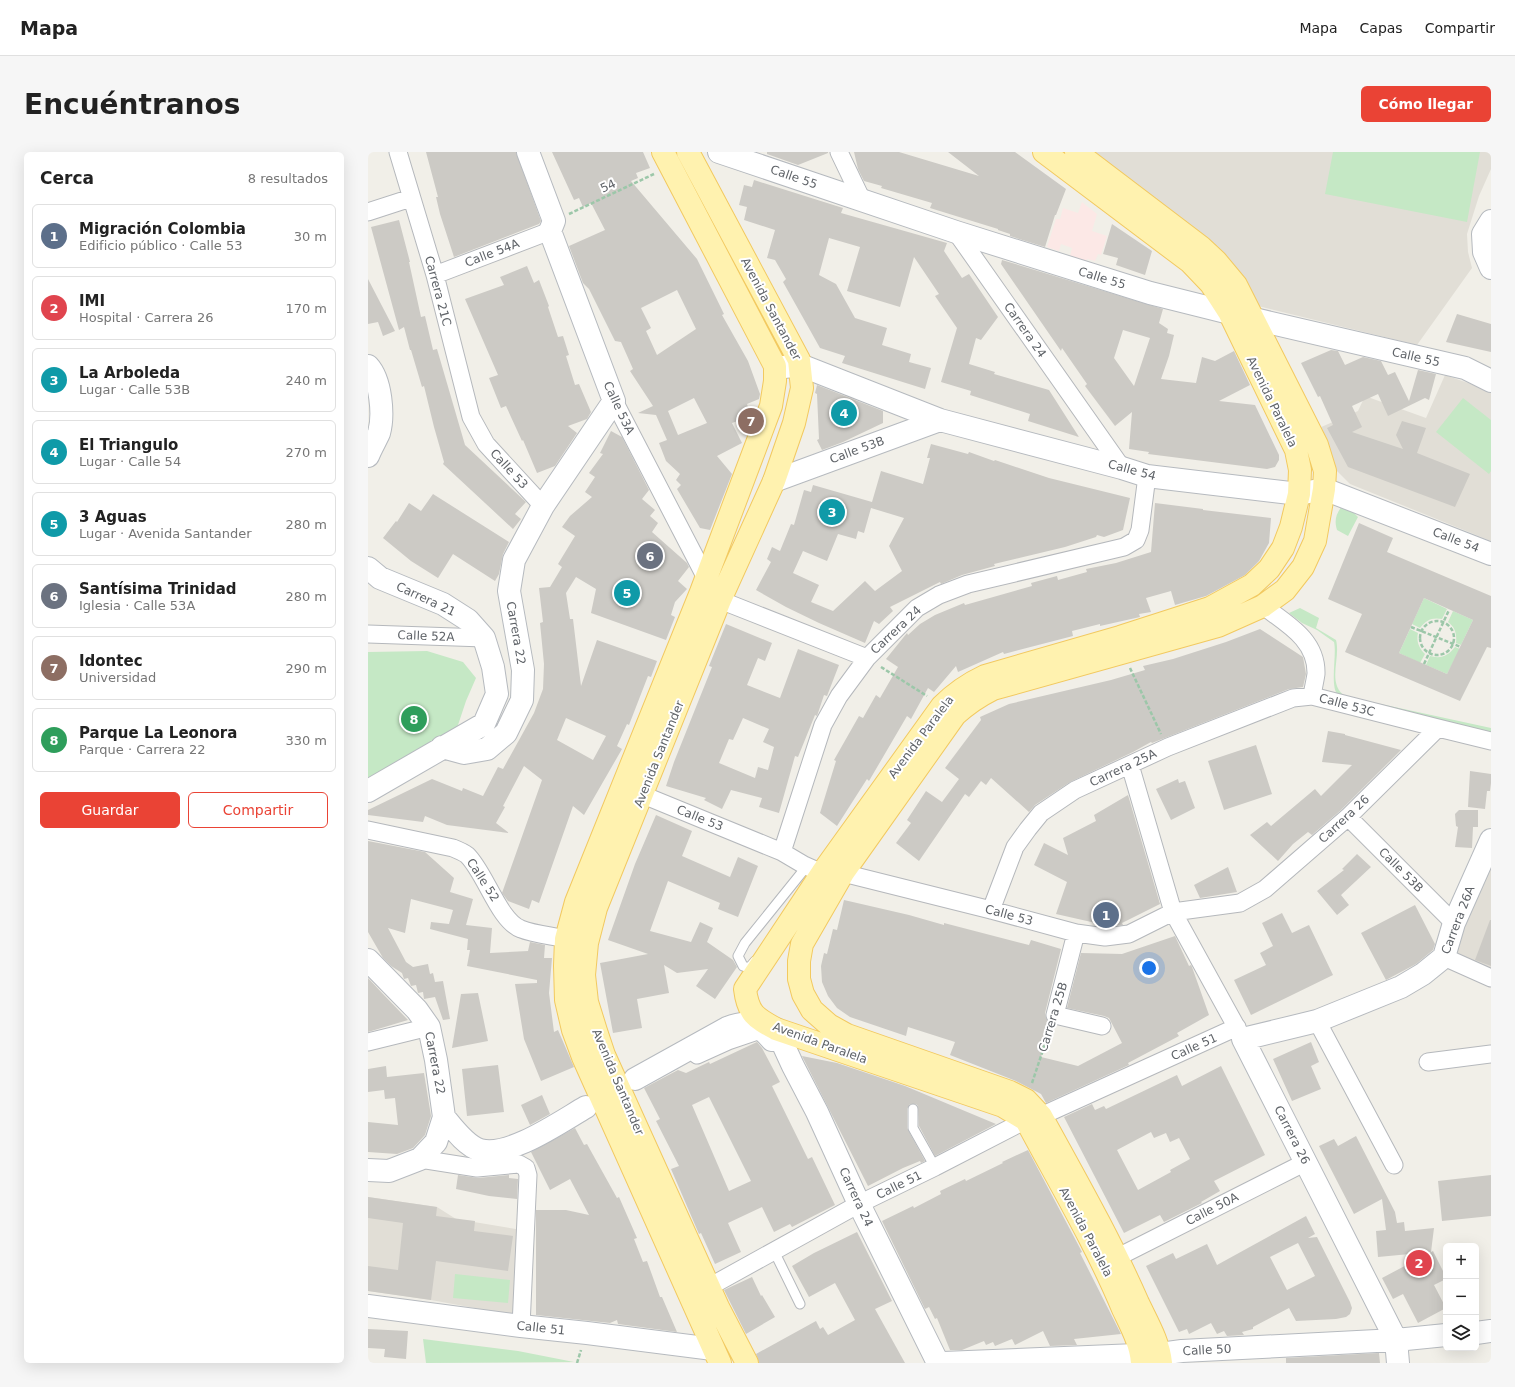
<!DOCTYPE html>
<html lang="es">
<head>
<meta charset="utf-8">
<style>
  :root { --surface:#fff; --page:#f6f6f6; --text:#222; --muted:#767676; --line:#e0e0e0; --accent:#ea4335 }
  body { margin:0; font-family:"DejaVu Sans",sans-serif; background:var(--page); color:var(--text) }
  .controls { position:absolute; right:12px; bottom:12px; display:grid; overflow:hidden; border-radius:6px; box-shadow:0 4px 16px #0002 }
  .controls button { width:36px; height:36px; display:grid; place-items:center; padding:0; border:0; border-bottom:1px solid var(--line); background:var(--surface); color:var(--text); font:20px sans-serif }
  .you { position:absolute; left:781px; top:816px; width:14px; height:14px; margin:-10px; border:3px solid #fff; border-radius:50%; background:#1a73e8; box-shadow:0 0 0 6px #1a73e833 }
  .badge { display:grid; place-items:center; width:26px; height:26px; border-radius:50%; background:var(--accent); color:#fff; font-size:13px; font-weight:700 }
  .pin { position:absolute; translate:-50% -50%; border:2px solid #fff; box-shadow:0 1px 4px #0006 }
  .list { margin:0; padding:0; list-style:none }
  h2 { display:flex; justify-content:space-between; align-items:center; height:52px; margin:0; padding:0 16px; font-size:17px }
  h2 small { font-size:13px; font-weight:400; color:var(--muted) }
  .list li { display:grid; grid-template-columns:26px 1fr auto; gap:12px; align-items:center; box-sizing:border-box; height:64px; margin:0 8px 8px; padding:0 8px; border:1px solid var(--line); border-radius:6px }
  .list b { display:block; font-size:15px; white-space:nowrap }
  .list p { margin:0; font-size:13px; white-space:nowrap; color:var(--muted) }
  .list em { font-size:13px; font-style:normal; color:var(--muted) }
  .actions { display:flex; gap:8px; padding:12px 16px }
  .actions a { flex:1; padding:9px 0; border:1px solid var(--accent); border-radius:6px; text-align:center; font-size:14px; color:var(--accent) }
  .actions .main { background:var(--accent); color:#fff }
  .icon { flex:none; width:22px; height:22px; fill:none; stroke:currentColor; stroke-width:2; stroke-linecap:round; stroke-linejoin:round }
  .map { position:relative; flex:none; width:1123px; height:1211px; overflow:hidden; border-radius:6px }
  header { display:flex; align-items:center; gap:24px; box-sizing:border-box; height:56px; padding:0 20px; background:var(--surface); border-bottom:1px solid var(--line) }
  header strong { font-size:19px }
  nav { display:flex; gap:22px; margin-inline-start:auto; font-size:14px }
  .intro { display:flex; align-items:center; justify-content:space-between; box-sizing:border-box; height:96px; padding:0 24px }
  h1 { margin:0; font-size:28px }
  .button { padding:10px 18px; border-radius:6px; background:var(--accent); color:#fff; font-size:14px; font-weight:700 }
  main { display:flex; gap:24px; padding:0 24px }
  aside { flex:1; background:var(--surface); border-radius:6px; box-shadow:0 4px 16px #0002 }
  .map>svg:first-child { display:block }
</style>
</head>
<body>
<header>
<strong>Mapa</strong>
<nav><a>Mapa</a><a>Capas</a><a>Compartir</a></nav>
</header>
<div class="intro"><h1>Encuéntranos</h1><a class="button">Cómo llegar</a></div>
<main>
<aside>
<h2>Cerca<small>8 resultados</small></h2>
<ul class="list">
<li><span class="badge" style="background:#5c6f8a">1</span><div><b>Migración Colombia</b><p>Edificio público · Calle 53</p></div><em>30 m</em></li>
<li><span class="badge" style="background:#e0444e">2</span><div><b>IMI</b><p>Hospital · Carrera 26</p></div><em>170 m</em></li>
<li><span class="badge" style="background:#0f9aa8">3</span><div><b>La Arboleda</b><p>Lugar · Calle 53B</p></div><em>240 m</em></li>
<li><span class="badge" style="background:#0f9aa8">4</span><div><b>El Triangulo</b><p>Lugar · Calle 54</p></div><em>270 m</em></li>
<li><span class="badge" style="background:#0f9aa8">5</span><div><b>3 Aguas</b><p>Lugar · Avenida Santander</p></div><em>280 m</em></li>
<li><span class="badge" style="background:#6b7280">6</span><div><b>Santísima Trinidad</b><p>Iglesia · Calle 53A</p></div><em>280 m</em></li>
<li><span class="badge" style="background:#8d6e63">7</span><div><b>Idontec</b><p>Universidad</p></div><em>290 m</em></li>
<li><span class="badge" style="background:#2e9e5b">8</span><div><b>Parque La Leonora</b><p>Parque · Carrera 22</p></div><em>330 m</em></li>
</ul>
<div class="actions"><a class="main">Guardar</a><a>Compartir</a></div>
</aside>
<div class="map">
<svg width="1123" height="1211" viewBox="0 0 1123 1211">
  <rect width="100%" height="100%" fill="#f1efe8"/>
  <path fill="#e1ded6" d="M727 0H1123V17L1111 44 1099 82 1100 100 1104 116 1049 193 890 154 832 84Z
    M1077 223 1123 239V389L982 332 965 315 951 276 990 259 997 244 1058 266Z
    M1123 703V822L1076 805Z
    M0 1045 69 1055 88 1067 154 1078 145 1163 63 1148 0 1139Z"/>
  <path fill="#fce8e6" d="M714 50 729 62 724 79 739 84 733 103 730 102 727 109 719 107 718 109 702 104 704 96 693 92 691 99 679 95 688 67H692L695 56 710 61Z"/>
  <path fill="#c5e8c5" d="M965 0H1112L1099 70 957 42Z
    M1095 246 1123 268V319L1121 322 1068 280Z
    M974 354 984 359 990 365 980 384 969 378C966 368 968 362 974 354Z
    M1056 446 1079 457 1074 467C1064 465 1058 468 1052 476L1044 472Z
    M932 456 951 466 948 476 968 488C973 507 958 532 978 545 975 544 971 544 969 542 962 532 969 502 966 490L949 478 934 471 921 461Z
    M1085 459 1105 468 1093 493 1088 491C1089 482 1087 475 1080 470Z
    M1042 477 1050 481C1048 489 1051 496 1057 502L1052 511 1031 501Z
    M1087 495 1092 497 1079 522 1058 513 1062 504C1073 507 1080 504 1087 495Z
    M59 499 95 510 108 526 98 549 86 585 0 627V500Z
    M1008 551 1123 576V581Z
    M87 1122 142 1128 140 1151 85 1146Z
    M55 1187 150 1199 206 1210 58 1211Z"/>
  <path fill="#cccac5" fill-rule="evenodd" d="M58 0H148L173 69 171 72 86 105 72 62 68 45H70Z
    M184 0H275L282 16 268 21 270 26 263 29 329 107 356 162 354 163 380 209 392 242 391 247 379 252 383 264 364 271 374 291 349 304 364 322 342 378 332 376 309 337 313 333 308 328 312 322 298 309 291 291 299 288 288 263 270 261 285 254 262 219 265 217 253 190 247 189 221 137 215 131 201 94 237 78 223 51 215 55 211 46 206 48ZM309 138 328 177 289 203 278 179 283 176 273 156ZM326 246 339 271 310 283 300 259Z
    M399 0H460V1L430 13 399 2Z
    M486 0H531L611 24 580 0H647L698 37 688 63H687L677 95 642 84V82L630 78V77L562 56 564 51 513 36 514 34 496 29 490 17Z
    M386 28 475 56 473 61 579 91 576 99 594 126 601 122 630 165 613 188 608 186 601 212 627 220 626 222 681 238 711 285 660 269 662 262 602 243 603 239 573 230 589 176 567 144 571 142 546 105 532 155 479 139 492 95 461 86 451 123 468 132 487 166 519 176 514 193 543 202 541 210 563 216 557 237 474 211 477 204 452 196 415 130 418 127 407 108 399 106 407 78 376 68 379 55 371 53 376 33 384 35Z
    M31 68 42 110H41L53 165 57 164 65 198 69 197 97 293 158 350 147 362 153 367 145 377 75 312 76 310 66 275 56 234 54 235 43 198H42L36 175 31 178 3 75Z
    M744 72 784 99 777 123 748 113 750 106 735 102Z
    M634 108 795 157 791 171 800 177 799 181 806 183 801 204 793 227 828 231 834 205 847 209 866 199 882 233 851 249 887 253 911 303V308L907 315 899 317 780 302 781 300 761 297 764 260 747 274 717 234 719 232 694 196 693 199 633 112ZM755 178 782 186 766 234 746 206Z
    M159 114 166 131 171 128 181 154 180 155 190 185 195 184 201 203 198 204 207 233 211 232 223 260 219 267 200 274 209 281 187 314 169 321 155 288 154 289 138 254 133 256 121 226 130 223 97 147 136 133 132 125Z
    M0 127 27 179 15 184 10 170 0 172Z
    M1089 162 1123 172V200L1078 190Z
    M963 198 970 199 977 213 995 205 1013 209 1020 223 1027 220 1041 249 1050 218 1068 222 1061 248 1057 246 1020 264 1010 242 984 254 994 275 984 280 1035 297 1028 283 1034 269 1058 276 1049 301 1102 322 1087 355 980 315 959 276 965 273 952 244 950 245 933 211Z
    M449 233 515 259V271L475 290 454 298 449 288 451 287 449 242 447 241Z
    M243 279 254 285 281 338 274 347 287 358 282 364 290 371 284 380 319 411 321 415 310 429 319 437 307 450 303 463 307 465 298 488 223 461 228 437 208 425 198 441 202 467H205L213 534 229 488 289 509 283 525 280 524 261 573 259 572 249 594 254 597 216 663 205 654 171 751 164 748 161 757 140 749 134 741 174 628 156 614 135 654 137 655 128 671 141 681 79 673 57 664 55 670 0 663V658L64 627 94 639 95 636 115 644 130 615 135 617 166 561 175 537 176 512 172 471 175 470 171 436 182 435 194 415 190 412 207 384 194 375 202 364 224 345 217 340 227 325 221 321 235 302 232 301ZM198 566 238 584 225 608 189 588Z
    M563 292 600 302 601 300 626 309 627 308 681 326 762 346 755 378 736 385 729 383 728 385 697 395 626 412 627 414 594 423 573 432 572 430 522 455 525 459 511 472 506 469 497 491 451 471 418 455 388 438 403 410 399 407 404 395 412 399 423 372 426 373 436 338 443 340 445 333 504 350 513 319 555 332 562 306H559ZM503 356 536 366 521 394 534 419 507 439 497 429 465 459 443 450 451 433 425 421 435 399 459 409 470 382 488 387 490 379 496 381Z
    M65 342 141 390 135 402 131 422 127 429 85 402 70 426 43 409 15 386 28 369 29 370 41 351 53 359Z
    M787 351 835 357V358L903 366 901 391 891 409 877 423 838 444 807 453 803 439 778 446 783 460 771 462 772 465 732 474V472L704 479 705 484 636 502 635 500 590 520 588 514 566 540 560 536 543 567 539 564 501 629 499 627 469 674 452 661 468 609 466 608 491 564 495 566 508 543 512 546 530 515 518 507 539 481 540 483 552 472 567 463 596 451 597 453 664 434 663 431 689 424 690 428 719 420 718 417 748 411 783 400Z
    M991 371 1025 386 1019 400 1123 444V496L1119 495 1092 549 977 500 994 462 960 447ZM1056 446 1105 468 1079 522 1031 501Z
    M358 472 404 491 397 509 390 506 379 533 412 546 430 497 471 513 459 544 456 543 449 564 447 563 430 605 427 604 411 661 391 655 394 646 363 638 354 657 336 648 338 646 298 634 306 610 344 515 341 514ZM375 566 401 577 395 590 406 595 400 618 390 615 387 626 351 611 361 587 365 588Z
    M892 477 935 505 938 522 935 535 921 537 784 591 783 590 765 600 702 630 667 653 661 660 623 626 618 633 613 629 601 645 597 642 551 709 528 691 543 671 539 668 558 639 574 650 591 627 577 616 613 568 612 565 641 552 743 528 777 518 775 514 805 507 858 490Z
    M960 579 977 582V583L1033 598 973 658 944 683 940 680 925 692 910 709 882 683 899 670 903 674 947 637 953 644 984 613 954 610Z
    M888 593 904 642 856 658 840 609Z
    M1102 619 1123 622V631L1122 639H1119L1117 657 1100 655Z
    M810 627 811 631 817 629 827 656 803 668 788 637Z
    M760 643 792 752 754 771 755 773 741 774 688 762 699 730 666 713 676 691 700 703 695 686 728 669 726 663Z
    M1091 658H1110V675H1105L1104 696 1087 695 1090 675 1088 674 1087 662Z
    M288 663 324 679 314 704 362 725 370 705 390 714 370 765 350 757 352 751 300 729 282 779 323 790 332 770 345 776 339 790 365 808 369 815 347 847 328 834 340 817 309 821 296 813 301 841 269 847 274 876 245 881 232 811 280 802 240 788 267 712Z
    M0 689 57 700 86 726 82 740 105 747 98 773 124 776 122 801 160 799 162 790 177 793 176 806H184L181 841 186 880 190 878 206 915 173 929 156 887 147 832 169 831V828L99 814 102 798H99L100 787 62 777 63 770 81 772 85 758 43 747 37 781 20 776 38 810 45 815 60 812 62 822 65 821 67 830 75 829 82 867 75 868 67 845 56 847 55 840 50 841 48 833 43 834 40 826 36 827 34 821 23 814 15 806 0 780Z
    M989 702 1003 715 973 743 981 753 969 763 949 739 976 718 974 717Z
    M860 715 869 740 832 746 826 733Z
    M476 748 541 763 576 773V771L661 793 663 788 693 797 677 861 678 866 683 872 673 905 710 914 754 891 741 866 736 864 699 856 713 801 754 802 807 784 821 814 823 813 824 815 841 863 809 881 811 884 760 911 761 913 678 951 673 942 648 929 582 903 587 890 540 875 538 884 482 865 469 856 460 844 454 830 453 814 456 801 459 802 465 777 469 778Z
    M1047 753 1067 792 1065 798 1048 812 1018 828 993 781Z
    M914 761 924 781 941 773 965 823 883 863 866 828 898 813 892 801 905 794 894 771Z
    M1122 768H1123V814L1107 808Z
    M0 826 15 842 40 868 0 880Z
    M110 841 120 889 84 896 93 842Z
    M389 890 394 896 412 930 404 934 440 1007 444 1005 467 1053 424 1075 422 1072 406 1080 394 1055 360 1071 373 1100 347 1112 333 1081 331 1082 303 1017 311 1014 288 969 292 967 276 936 310 918 318 921 341 910 342 912ZM341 945 383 1029 361 1039 324 953Z
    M943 890 951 910 943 914 953 937 924 949 905 907Z
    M434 904 469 911 537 934 628 972 567 1004 551 974 550 954 548 952H542L539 957V976L557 1009 553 1011 552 1009 535 1016 500 1034Z
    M130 913 136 960 99 964 94 917Z
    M18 914 19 925 56 921 63 964 57 983 45 996 29 1002 0 1000V970L30 973 27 946 17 947 16 938 0 940V917Z
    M853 914 897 1003 846 1029 852 1039 833 1050 834 1051 796 1070 792 1063 756 1081 696 965 724 952 727 958 736 954 738 957 809 923 814 934ZM783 980 786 986 798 981 802 990 811 986 822 1007 802 1018 803 1020 770 1038 749 998Z
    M174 943 182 962 162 973 153 953Z
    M207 976 216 993 219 992 249 1046 251 1045 269 1086 266 1087 275 1110 279 1109 292 1145H294L309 1180 250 1172 249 1168 242 1171 168 1163V1058H198L221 1063 202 1027 182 1038 163 1000Z
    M988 984 1027 1060 1029 1071 1036 1070 1037 1079 1066 1076 1063 1100 1010 1105 1008 1079 1018 1078 1014 1047 986 1062 951 994 966 987 970 994Z
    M660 998 714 1100 712 1101 753 1182 706 1187 709 1193 682 1194 675 1179 647 1193 644 1187 627 1194 625 1190 618 1193 616 1189 594 1198H582L569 1166 567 1167 561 1155 557 1157 514 1069 545 1054 546 1056 573 1042 572 1039 597 1027 598 1029 635 1011 634 1010Z
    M90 1023 110 1026 141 1023V1026L150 1027 149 1047 121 1044 88 1037Z
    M1123 1023V1064L1074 1069 1070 1029Z
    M0 1045 69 1055 68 1064 107 1069 106 1079 145 1084 140 1119 68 1109 63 1148 0 1139V1114L30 1118 35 1071 0 1066Z
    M938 1064 947 1082 940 1086 949 1085 982 1150 984 1156 982 1162 978 1165 968 1167 928 1169 921 1156 885 1175V1177L874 1180 876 1183 859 1184 856 1179 849 1182 843 1171 821 1182 819 1177 811 1180 778 1114 805 1101 808 1107 839 1092 849 1113ZM930 1091 947 1124 919 1138 902 1105Z
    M489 1080 524 1149 507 1157 537 1211H391L388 1202 448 1169 452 1177 455 1175 460 1183 487 1168 467 1131 441 1145 424 1114 446 1101Z
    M1065 1099 1078 1125V1127L1066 1133 1078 1156 1050 1171 1035 1142 1025 1147 1014 1126Z
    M384 1125 393 1144 394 1143 407 1165 378 1182 356 1138Z
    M0 1177 40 1179 38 1207 16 1205 17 1197 0 1196Z
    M1011 1201 1012 1211H918V1206Z"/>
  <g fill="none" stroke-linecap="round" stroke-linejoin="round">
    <defs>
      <path id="lane" d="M387 809 381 816 375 814 370 804 377 791 439 714
        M545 957V976L567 1015
        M406 1099 432 1152"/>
      <path id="street" d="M30 0 67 123 103 265 118 292 175 354
        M471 0 494 48
        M0 60 43 46
        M588 80 754 316
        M67 123 182 79
        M246 249 338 426
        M352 448 499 506
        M895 454C919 472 949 488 948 522 947 529 945 537 944 544
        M0 482 116 486
        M762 613 805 760 875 887
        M275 643 414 700 436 713 454 721
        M980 665 1086 771
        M0 678 85 696C90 698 95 700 99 703 117 720 131 769 153 777 165 782 185 784 198 787
        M414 700 455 573 471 544 499 506 549 456 571 443 600 432 756 395 768 388 772 378 779 324
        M475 721 623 758 708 781 737 785 761 782 805 760 872 751 897 737 980 665 1070 576
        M623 758 647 695 660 677 673 661 707 638 800 595 925 546 944 544 1070 576 1123 589
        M708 781 687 863 734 874
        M1076 805 1123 826
        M949 869 1026 1013
        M0 890 61 875
        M329 903 360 889 395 877
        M1060 910 1123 902
        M673 964 869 875
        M52 1007 109 1016 151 1012 158 1016 160 1023 153 1174
        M750 1105 938 1010
        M341 1135 491 1052 567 1015 658 968"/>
      <path id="secondary" d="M351 0 588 80 782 141 886 167 1097 216 1123 229
        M1123 69 1115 82 1116 100 1123 116
        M0 214C13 228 16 263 11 281 8 288 3 296 0 304
        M408 216 432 213 572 268 754 316 779 324 931 342 956 337 1123 402
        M406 329 572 268
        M0 416 12 426 75 452 100 468 116 486 125 515 129 542 116 572 0 639
        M74 595 96 601 119 597 138 581 154 548 155 518 141 439 146 408 175 354 246 249 182 79 186 69 160 0
        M0 808 49 858 61 875 68 908 76 965 68 990 52 1007 21 1019 0 1018
        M408 877 425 914 449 960 491 1052 570 1211
        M267 927 359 876C380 868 390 871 404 888
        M76 965C85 976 98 994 112 998 141 1006 192 970 218 955
        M0 1154 153 1174 219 1181 345 1197
        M1108 1181 1123 1179
        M575 1211 792 1202 814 1199 1028 1188 1078 1183
        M1030 1211 1028 1188 875 887 949 869 1033 835 1055 822 1076 805 1086 771 1123 688"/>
      <path id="primary" d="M295 0 407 214V229L403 254 333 440 208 750 198 787 197 814 198 848 205 878 215 905 352 1211
        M320 0 431 208 434 236 426 271 406 329 352 448 228 756 219 791 216 823 219 850 228 879 236 903 350 1155 379 1211
        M676 0 822 110 843 132 861 160 928 298 932 318 931 342 923 375 915 396 901 417 884 433 842 456 752 485 617 524C600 532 587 541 574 554L454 721 377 837C380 862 388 866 408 877L635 954 658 968C691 1030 728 1092 755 1157 763 1174 773 1192 774 1211
        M708 0 833 95 848 109 868 133 949 293 957 319 956 337 947 389 935 415 917 438 895 454 850 474 625 537C611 544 599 552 587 563L475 721 434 792 431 809V827L435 842 444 858 461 873 479 883 642 940 658 948 673 964C707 1026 742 1087 770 1151 779 1170 791 1190 793 1211"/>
    </defs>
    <use href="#lane" stroke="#b5b8bc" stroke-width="11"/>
    <use href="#street" stroke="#b5b8bc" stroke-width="19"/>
    <use href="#secondary" stroke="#b6babf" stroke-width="24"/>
    <use href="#primary" stroke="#f2c960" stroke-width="24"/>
    <path stroke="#9cc7a9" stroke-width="2.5" stroke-dasharray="4 2" stroke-linecap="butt" d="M201 62 286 22
      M1052 486a17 17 0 1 1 34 0a17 17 0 1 1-34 0Z
      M1043 475 1093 495
      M1056 512 1081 458
      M513 515 559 544
      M762 516 793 582
      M664 931 682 877
      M209 1211 213 1198"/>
    <use href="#lane" stroke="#fff" stroke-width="9"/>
    <use href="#street" stroke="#fff" stroke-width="17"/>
    <use href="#secondary" stroke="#fff" stroke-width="22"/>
    <use href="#primary" stroke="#fff2af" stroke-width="22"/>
  </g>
  <g text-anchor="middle" stroke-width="4" stroke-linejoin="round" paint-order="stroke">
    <g font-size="12" fill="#5f6368" stroke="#fff">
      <text transform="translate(426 25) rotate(19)" y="4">Calle 55</text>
      <text transform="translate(240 34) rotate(-25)" y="4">54</text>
      <text transform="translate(124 101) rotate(-21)" y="4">Calle 54A</text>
      <text transform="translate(734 126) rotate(17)" y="4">Calle 55</text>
      <text transform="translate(70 139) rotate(75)" y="4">Carrera 21C</text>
      <text transform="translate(403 157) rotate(62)" y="4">Avenida Santander</text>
      <text transform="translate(657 178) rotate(55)" y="4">Carrera 24</text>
      <text transform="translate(1048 205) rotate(13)" y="4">Calle 55</text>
      <text transform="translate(904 250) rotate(64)" y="4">Avenida Paralela</text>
      <text transform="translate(251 256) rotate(65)" y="4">Calle 53A</text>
      <text transform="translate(489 298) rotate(-20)" y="4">Calle 53B</text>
      <text transform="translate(141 317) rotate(47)" y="4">Calle 53</text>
      <text transform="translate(764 318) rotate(15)" y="4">Calle 54</text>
      <text transform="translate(1088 388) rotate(21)" y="4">Calle 54</text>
      <text transform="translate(58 447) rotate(25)" y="4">Carrera 21</text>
      <text transform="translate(528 478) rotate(-43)" y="4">Carrera 24</text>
      <text transform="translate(148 481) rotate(80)" y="4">Carrera 22</text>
      <text transform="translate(58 484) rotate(2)" y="4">Calle 52A</text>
      <text transform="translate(979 553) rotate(15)" y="4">Calle 53C</text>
      <text transform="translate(553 585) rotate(-53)" y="4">Avenida Paralela</text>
      <text transform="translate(291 602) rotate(-68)" y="4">Avenida Santander</text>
      <text transform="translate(755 616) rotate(-25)" y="4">Carrera 25A</text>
      <text transform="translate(332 666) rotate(22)" y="4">Calle 53</text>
      <text transform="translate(976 667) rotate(-43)" y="4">Carrera 26</text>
      <text transform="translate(1033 718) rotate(45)" y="4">Calle 53B</text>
      <text transform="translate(115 728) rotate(57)" y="4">Calle 52</text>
      <text transform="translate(641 763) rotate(15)" y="4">Calle 53</text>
      <text transform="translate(1090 768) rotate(-69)" y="4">Carrera 26A</text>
      <text transform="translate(685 865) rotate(-73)" y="4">Carrera 25B</text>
      <text transform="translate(452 891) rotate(20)" y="4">Avenida Paralela</text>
      <text transform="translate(826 895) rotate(-24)" y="4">Calle 51</text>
      <text transform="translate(67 911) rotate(79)" y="4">Carrera 22</text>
      <text transform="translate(250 930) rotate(67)" y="4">Avenida Santander</text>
      <text transform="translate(924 983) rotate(63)" y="4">Carrera 26</text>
      <text transform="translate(531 1033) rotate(-26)" y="4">Calle 51</text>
      <text transform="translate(488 1045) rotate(65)" y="4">Carrera 24</text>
      <text transform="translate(844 1057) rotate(-27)" y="4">Calle 50A</text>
      <text transform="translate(718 1080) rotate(62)" y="4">Avenida Paralela</text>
      <text transform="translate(173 1176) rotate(6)" y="4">Calle 51</text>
      <text transform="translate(839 1198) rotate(-3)" y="4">Calle 50</text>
    </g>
  </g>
</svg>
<div class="controls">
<button>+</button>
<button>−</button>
<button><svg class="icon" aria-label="layers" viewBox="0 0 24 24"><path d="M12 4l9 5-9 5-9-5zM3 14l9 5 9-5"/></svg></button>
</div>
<div class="you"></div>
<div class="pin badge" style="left:738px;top:763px;background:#5c6f8a">1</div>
<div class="pin badge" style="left:1051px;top:1111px;background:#e0444e">2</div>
<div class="pin badge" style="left:464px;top:360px;background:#0f9aa8">3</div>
<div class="pin badge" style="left:476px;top:261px;background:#0f9aa8">4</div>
<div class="pin badge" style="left:259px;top:441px;background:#0f9aa8">5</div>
<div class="pin badge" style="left:282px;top:404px;background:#6b7280">6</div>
<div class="pin badge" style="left:383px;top:269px;background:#8d6e63">7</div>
<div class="pin badge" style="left:46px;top:567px;background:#2e9e5b">8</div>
</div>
</main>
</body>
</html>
